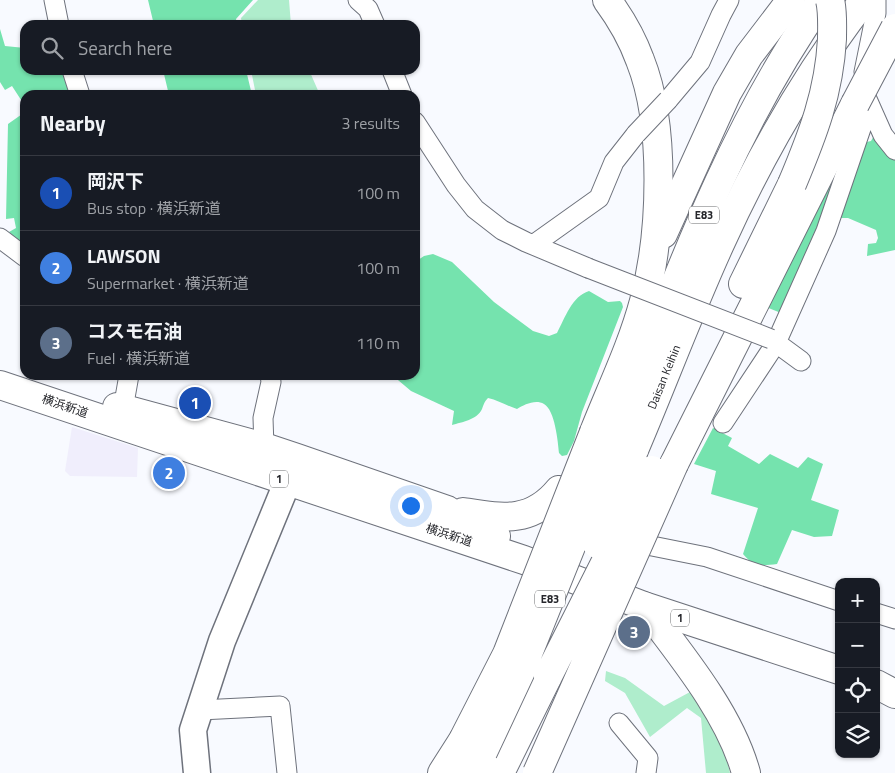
<!DOCTYPE html>
<html lang="en">
<head>
<meta charset="utf-8">
<style>
  :root { --surface:#171b24; --page:#242831; --text:#f1f3f6; --muted:#9ea1a6; --line:#363941; --accent:#d392a7 }
  body { margin:0; font-family:"Titillium Web","Noto Sans JP",sans-serif; background:var(--page); color:var(--text) }
  .controls { position:absolute; right:15px; bottom:15px; display:grid; overflow:hidden; border-radius:10px; box-shadow:0 1px 4px #0004 }
  .controls button { width:45px; height:45px; display:grid; place-items:center; padding:0; border:0; border-bottom:1px solid var(--line); background:var(--surface); color:var(--text); font:25px sans-serif }
  .you { position:absolute; left:410px; top:505px; width:18px; height:18px; margin:-12px; border:4px solid #fff; border-radius:50%; background:#1a73e8; box-shadow:0 0 0 8px #1a73e833 }
  .badge { display:grid; place-items:center; width:32px; height:32px; border-radius:50%; background:var(--accent); color:#fff; font-size:16px; font-weight:700 }
  .pin { position:absolute; translate:-50% -50%; border:2px solid #fff; box-shadow:0 1px 5px #0006 }
  .list { margin:0; padding:0; list-style:none }
  h2 { display:flex; justify-content:space-between; align-items:center; height:65px; margin:0; padding:0 20px; font-size:21px }
  h2 small { font-size:16px; font-weight:400; color:var(--muted) }
  .list li { display:grid; grid-template-columns:32px 1fr auto; gap:15px; align-items:center; box-sizing:border-box; height:75px; padding:0 20px; border-top:1px solid var(--line) }
  .list b { display:block; font-size:19px; white-space:nowrap }
  .list p { margin:0; font-size:16px; white-space:nowrap; color:var(--muted) }
  .list em { font-size:16px; font-style:normal; color:var(--muted) }
  .icon { flex:none; width:28px; height:28px; fill:none; stroke:currentColor; stroke-width:2; stroke-linecap:round; stroke-linejoin:round }
  .map { position:relative; flex:none; width:895px; height:773px; overflow:hidden }
  .search { position:absolute; background:var(--surface); box-shadow:0 1px 4px #0004; left:20px; top:20px; width:400px; height:55px; display:flex; align-items:center; gap:12px; box-sizing:border-box; padding:0 18px; border-radius:15px; color:var(--muted); font-size:19px }
  .panel { position:absolute; background:var(--surface); box-shadow:0 1px 4px #0004; left:20px; top:90px; width:400px; height:290px; border-radius:15px }
  .map>svg:first-child { display:block }
</style>
</head>
<body>
<div class="map">
<svg width="895" height="773" viewBox="0 0 895 773">
  <rect width="100%" height="100%" fill="#f8faff"/>
  <path fill="#f0eefc" d="M72 427 138 448 137 477 70 476 65 471Z"/>
  <path fill="#afedcc" d="M258 0H289L291 25H242L241 18Z
    M251 70H309L320 95H256Z
    M606 671 625 678 664 706 690 692 711 718 723 741 730 773H706L701 718 687 708 650 737 625 693 605 681Z"/>
  <path fill="#75e3ae" d="M148 0H253L236 19 237 25H154Z
    M0 29 5 46 25 48V70H67L75 95H25V106L12 86 5 90 0 82Z
    M163 70H246L252 95H169Z
    M25 112V238L19 243 9 232 16 228 14 218 6 219 8 124Z
    M876 132 895 158V250L867 256 868 244 876 243 878 238 876 230 848 218H837L781 313 766 307 850 139 862 143 871 141Z
    M433 254 452 262 494 302 533 331 549 336 557 333C565 318 572 296 589 291L608 302 620 301 622 303 623 307 582 412 574 441 567 455 562 456 559 453C558 442 555 410 544 404 535 399 524 405 517 409 507 406 498 400 488 398 484 402 484 404 482 409 477 420 462 422 452 425L454 411 411 391 392 375H415V262L424 256Z
    M713 428 732 438 728 446 759 464 770 454 798 468 808 457 823 464 811 500 839 510 832 536 814 537 792 530 777 564C761 566 754 567 743 554L758 508 711 494 716 471 694 464Z"/>
  <g fill="none" stroke-linecap="round" stroke-linejoin="round">
    <defs>
      <path id="street" d="M54 0 59 25
        M358 0 368 9 375 25
        M72 70 80 95
        M392 70 402 95
        M864 72 876 13V0
        M867 99 883 135 895 150
        M668 100 700 62 721 15 729 0
        M415 122 456 185 475 209 502 230 526 242 588 268
        M0 238 25 257
        M533 245 599 198 614 162 636 134
        M771 339 801 361
        M123 409 129 375
        M723 423 776 343 826 231 869 105
        M264 447 263 418 271 382 270 375
        M628 546 647 545 707 557 839 601
        M876 613 895 619
        M200 710 280 706 287 773
        M619 723 648 758 646 773"/>
      <path id="secondary" d="M197 773 193 730 222 641 296 461"/>
      <g id="highway">
        <path d="M663 234 727 93 749 55 791 0"/>
        <path d="M743 284 792 184"/>
        <path d="M0 385 524 560 644 606 839 670"/>
        <path d="M117 407 264 447 297 458 447 510 483 532 496 536"/>
        <path d="M594 432C611 389 632 346 644 301 662 234 666 125 640 60 632 38 621 19 607 0"/>
        <path d="M613 442C673 291 727 134 822 0"/>
        <path id="s1" d="M634 450C663 382 689 312 720 244 759 158 806 75 864 0"/>
        <path d="M674 464 855 104"/>
        <path d="M463 512C502 518 531 524 559 490"/>
        <path d="M644 606C681 655 730 714 746 773"/>
        <path d="M876 684 895 694"/>
        <path d="M442 773 463 740"/>
        <path d="M471 773 483 752"/>
        <path d="M500 773 548 676"/>
      </g>
    </defs>
    <use href="#street" stroke="#6e727c" stroke-width="21"/>
    <use href="#secondary" stroke="#6e727c" stroke-width="29"/>
    <use href="#highway" stroke="#6e727c" stroke-width="30"/>
    <use href="#street" stroke="#fff" stroke-width="19"/>
    <use href="#secondary" stroke="#fff" stroke-width="26"/>
    <use href="#highway" stroke="#fff" stroke-width="28"/>
    <defs>
      <path id="street-bridge" d="M636 134 668 100
        M588 268 771 339"/>
      <path id="highway-bridge" d="M855 104 895 28
        M792 184C813 134 829 93 832 39 832 26 833 12 830 0
        M597 544 634 450
        M548 676 652 470
        M463 740 507 654 594 432
        M483 752 521 671 613 442
        M537 773 674 464"/>
    </defs>
    <use href="#street-bridge" stroke="#6e727c" stroke-width="21" stroke-linecap="butt"/>
    <use href="#highway-bridge" stroke="#6e727c" stroke-width="30" stroke-linecap="butt"/>
    <use href="#street-bridge" stroke="#fff" stroke-width="19"/>
    <use href="#highway-bridge" stroke="#fff" stroke-width="28"/>
  </g>
  <g text-anchor="middle" stroke-width="4" stroke-linejoin="round" paint-order="stroke">
    <g fill="#fff" stroke="#67686b" stroke-width="1">
      <rect x="689" y="206.5" width="30" height="17" rx="4"/>
      <rect x="270" y="470.5" width="18" height="17" rx="4"/>
      <rect x="535" y="590.5" width="30" height="17" rx="4"/>
      <rect x="671" y="609.5" width="18" height="17" rx="4"/>
    </g>
    <g font-size="11" font-weight="bold" fill="#26272c">
      <text x="704" y="219">E83</text>
      <text x="279" y="483">1</text>
      <text x="550" y="603">E83</text>
      <text x="680" y="622">1</text>
    </g>
    <g font-size="12" fill="#26272c" stroke="#fff">
      <text dy="4" stroke="none"><textPath href="#s1" startOffset="79">Daisan Keihin</textPath></text>
      <text transform="translate(65 406) rotate(19)" y="4">横浜新道</text>
      <text transform="translate(449 535) rotate(18)" y="4">横浜新道</text>
    </g>
  </g>
</svg>
<div class="controls">
<button>+</button>
<button>−</button>
<button><svg class="icon" aria-label="locate" viewBox="0 0 24 24"><circle cx="12" cy="12" r="6"/><path d="M12 2v4M12 18v4M2 12h4M18 12h4"/></svg></button>
<button><svg class="icon" aria-label="layers" viewBox="0 0 24 24"><path d="M12 4l9 5-9 5-9-5zM3 14l9 5 9-5"/></svg></button>
</div>
<div class="you"></div>
<div class="pin badge" style="left:195px;top:403px;background:#1a4fb4">1</div>
<div class="pin badge" style="left:169px;top:473px;background:#3f7fe0">2</div>
<div class="pin badge" style="left:634px;top:632px;background:#5c6f8a">3</div>
<div class="search"><svg class="icon" aria-label="search" viewBox="0 0 24 24"><circle cx="10" cy="10" r="6"/><path d="M15 15l6 6"/></svg>Search here</div>
<section class="panel">
<h2>Nearby<small>3 results</small></h2>
<ul class="list">
<li><span class="badge" style="background:#1a4fb4">1</span><div><b>岡沢下</b><p>Bus stop · 横浜新道</p></div><em>100 m</em></li>
<li><span class="badge" style="background:#3f7fe0">2</span><div><b>LAWSON</b><p>Supermarket · 横浜新道</p></div><em>100 m</em></li>
<li><span class="badge" style="background:#5c6f8a">3</span><div><b>コスモ石油</b><p>Fuel · 横浜新道</p></div><em>110 m</em></li>
</ul>
</section>
</div>
</body>
</html>
